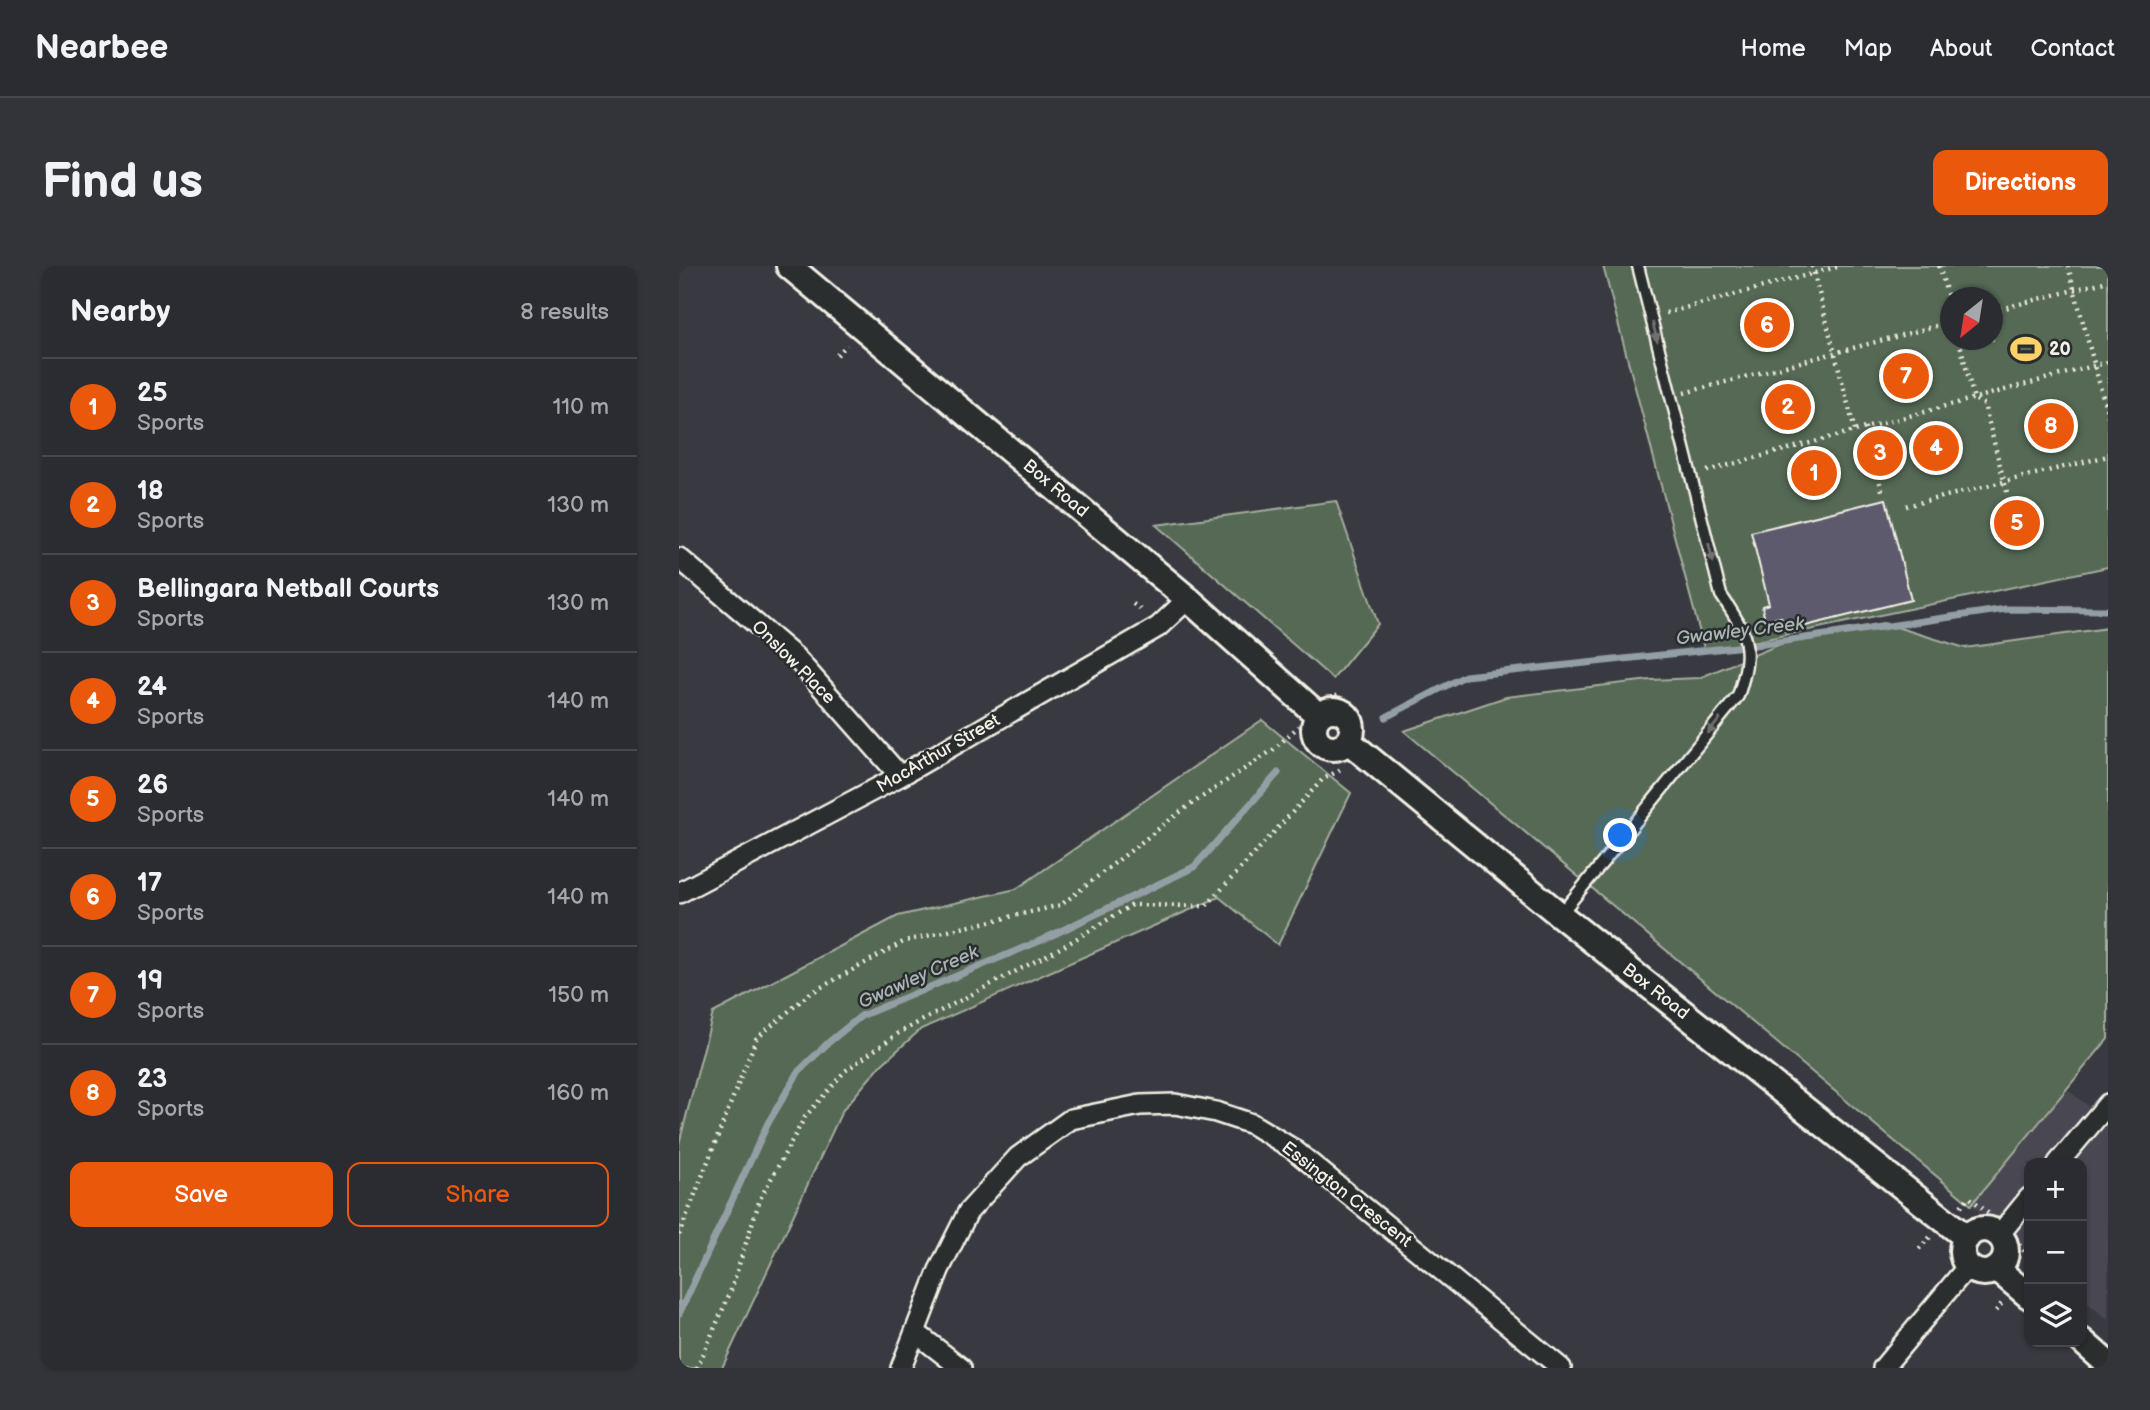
<!DOCTYPE html>
<html lang="en">
<head>
<meta charset="utf-8">
<style>
  :root { --surface:#2b2c31; --page:#333439; --text:#f1f3f6; --muted:#a6a7ab; --line:#47484d; --accent:#ea580c }
  body { margin:0; font-family:"Balsamiq Sans",sans-serif; background:var(--page); color:var(--text) }
  .controls { position:absolute; right:21px; bottom:21px; display:grid; overflow:hidden; border-radius:14px; box-shadow:0 2px 5px #0004 }
  .controls button { width:63px; height:63px; display:grid; place-items:center; padding:0; border:0; border-bottom:2px solid var(--line); background:var(--surface); color:var(--text); font:35px sans-serif }
  .compass { position:absolute; left:1261px; top:21px; width:63px; height:63px; border-radius:50%; background:var(--surface); box-shadow:0 2px 5px #0004; rotate:210deg }
  .you { position:absolute; left:942px; top:570px; width:24px; height:24px; margin:-18px; border:5px solid #fff; border-radius:50%; background:#1a73e8; box-shadow:0 0 0 10px #1a73e833 }
  .badge { display:grid; place-items:center; width:46px; height:46px; border-radius:50%; background:var(--accent); color:#fff; font-size:23px; font-weight:700 }
  .pin { position:absolute; translate:-50% -50%; border:4px solid #fff; box-shadow:0 2px 7px #0006 }
  .list { margin:0; padding:0; list-style:none }
  h2 { display:flex; justify-content:space-between; align-items:center; height:91px; margin:0; padding:0 28px; font-size:30px }
  h2 small { font-size:23px; font-weight:400; color:var(--muted) }
  .list li { display:grid; grid-template-columns:46px 1fr auto; gap:21px; align-items:center; box-sizing:border-box; height:98px; padding:0 28px; border-top:2px solid var(--line) }
  .list b { display:block; font-size:26px; white-space:nowrap }
  .list p { margin:0; font-size:23px; white-space:nowrap; color:var(--muted) }
  .list em { font-size:23px; font-style:normal; color:var(--muted) }
  .actions { display:flex; gap:14px; padding:21px 28px }
  .actions a { flex:1; padding:16px 0; border:2px solid var(--accent); border-radius:14px; text-align:center; font-size:24px; color:var(--accent) }
  .actions .main { background:var(--accent); color:#fff }
  .icon { flex:none; width:38px; height:38px; fill:none; stroke:currentColor; stroke-width:2; stroke-linecap:round; stroke-linejoin:round }
  .map { position:relative; flex:none; width:1429px; height:1102px; overflow:hidden; border-radius:14px }
  header { display:flex; align-items:center; gap:42px; box-sizing:border-box; height:98px; padding:0 35px; background:var(--surface); border-bottom:2px solid var(--line) }
  header strong { font-size:33px }
  nav { display:flex; gap:38px; margin-inline-start:auto; font-size:24px }
  .intro { display:flex; align-items:center; justify-content:space-between; box-sizing:border-box; height:168px; padding:0 42px }
  h1 { margin:0; font-size:49px }
  .button { padding:18px 32px; border-radius:14px; background:var(--accent); color:#fff; font-size:24px; font-weight:700 }
  main { display:flex; gap:42px; padding:0 42px }
  aside { flex:1; background:var(--surface); border-radius:14px; box-shadow:0 2px 5px #0004 }
  .map>svg:first-child { display:block }
</style>
</head>
<body>
<header>
<strong>Nearbee</strong>
<nav><a>Home</a><a>Map</a><a>About</a><a>Contact</a></nav>
</header>
<div class="intro"><h1>Find us</h1><a class="button">Directions</a></div>
<main>
<aside>
<h2>Nearby<small>8 results</small></h2>
<ul class="list">
<li><span class="badge">1</span><div><b>25</b><p>Sports</p></div><em>110 m</em></li>
<li><span class="badge">2</span><div><b>18</b><p>Sports</p></div><em>130 m</em></li>
<li><span class="badge">3</span><div><b>Bellingara Netball Courts</b><p>Sports</p></div><em>130 m</em></li>
<li><span class="badge">4</span><div><b>24</b><p>Sports</p></div><em>140 m</em></li>
<li><span class="badge">5</span><div><b>26</b><p>Sports</p></div><em>140 m</em></li>
<li><span class="badge">6</span><div><b>17</b><p>Sports</p></div><em>140 m</em></li>
<li><span class="badge">7</span><div><b>19</b><p>Sports</p></div><em>150 m</em></li>
<li><span class="badge">8</span><div><b>23</b><p>Sports</p></div><em>160 m</em></li>
</ul>
<div class="actions"><a class="main">Save</a><a>Share</a></div>
</aside>
<div class="map">
<svg width="1429" height="1102" viewBox="0 0 1429 1102">
  <rect width="100%" height="100%" fill="#393a41"/>
  <filter id="ink" filterUnits="userSpaceOnUse"><feTurbulence type="fractalNoise" baseFrequency=".0143" numOctaves="2"/><feDisplacementMap in="SourceGraphic" scale="14" xChannelSelector="R" yChannelSelector="G"/><feConvolveMatrix kernelMatrix="1 2 1 2 8 2 1 2 1" color-interpolation-filters="sRGB"/></filter>
  <g filter="url(#ink)">
    <path fill="#484751" d="M1388 823 1429 856V1054L1403 1032V897H1350V988L1292 939Z"/>
    <path fill="#556954" stroke="#a4ad9e" stroke-width="2" fill-rule="evenodd" d="M924 0H1429V301L1026 386ZM1272 32H1314V74H1272Z
      M657 235 699 358 654 413 477 259Z
      M1204 357 1286 382 1429 362V773L1292 939 725 465 827 431 971 414 1020 412 1111 374Z
      M583 454 672 527 599 679 540 631 242 763 200 801 163 845 43 1102H0V878L34 747 219 650 337 623Z"/>
    <g fill="none" stroke-linecap="round" stroke-linejoin="round">
      <path stroke="#939fa4" stroke-width="7" d="M707 451 786 410 1085 378 1327 343 1429 344
        M0 1048 89 857 120 805 150 776 182 750 363 674 515 601 599 507"/>
    </g>
    <path fill="#5c5a6c" stroke="#f4f1e8" stroke-width="2" d="M1207 233 1232 334 1106 365 1102 351 1086 355 1083 340 1090 338 1072 266Z"/>
    <g fill="none" stroke-linecap="round" stroke-linejoin="round">
      <defs>
        <path id="service" d="M881 649 1059 430C1075 382 1069 369 1042 329L959 0"/>
        <path id="minor" d="M0 292 116 391 221 510
          M0 627 221 510 479 361 509 333
          M1379 897 1429 838
          M1320 969 1350 932
          M236 1066 282 1102
          M222 1102 260 1004 289 946 339 891 392 853 461 839 496 838 537 846 573 858 614 883 882 1102
          M1204 1102 1289 1000"/>
        <path id="tertiary" d="M110 0 509 333 640 450
          M635 463a19 19 0 1 1 38 0a19 19 0 1 1-38 0Z
          M669 475 881 649 1288 972
          M1283 985a22 22 0 1 1 44 0a22 22 0 1 1-44 0Z
          M1318 1003 1350 1030
          M1403 1075 1429 1098"/>
      </defs>
      <use href="#service" stroke="#f4f1e8" stroke-width="15"/>
      <use href="#minor" stroke="#f4f1e8" stroke-width="24"/>
      <use href="#tertiary" stroke="#f4f1e8" stroke-width="30"/>
      <path stroke="#f4f1e8" stroke-width="4.5" stroke-dasharray="2 5" stroke-linecap="butt" d="M1133 0 1176 165
        M1260 0 1272 42
        M1389 0 1429 150
        M1314 45 1429 15
        M987 47 1162 0
        M1280 74 1295 133 1305 138 1329 230
        M158 89 168 79
        M1005 127 1272 56
        M1186 162 1204 228
        M1028 205 1429 96
        M1227 240 1429 190
        M454 338 464 345
        M656 429 686 455
        M1282 940 1290 931 1312 949
        M0 969 77 773 130 728 226 675 382 639 505 543 594 484 620 460
        M1340 978 1350 991
        M1240 983 1251 971
        M1317 1045 1323 1037
        M18 1102 51 1027 81 933 126 851 166 805 221 766 385 680 453 639 527 640 643 514 664 502"/>
      <use href="#service" stroke="#2a2d2e" stroke-width="10"/>
      <use href="#minor" stroke="#2a2d2e" stroke-width="19"/>
      <use href="#tertiary" stroke="#2a2d2e" stroke-width="24"/>
    </g>
    <defs><path id="oneway-solid" d="M-6-.8H1V-3.2L6.5 0L1 3.2V.8H-6Z" transform="scale(1.75)"/></defs>
    <g fill="#71726f">
      <use href="#oneway-solid" transform="translate(976 66) rotate(76)"/>
      <use href="#oneway-solid" transform="translate(1032 287) rotate(76)"/>
      <use href="#oneway-solid" transform="translate(1035 460) rotate(129)"/>
    </g>
  </g>
  <defs>
    <symbol id="stadium-bare" viewBox="-9 -9 18 18"><path d="M0-5a6.5 5 0 1 0 0 10a6.5 5 0 1 0 0-10ZM-3.5-1.8h7v3.6h-7Z" fill="#ffd166" stroke="#2a2d2e" stroke-width="2.5" paint-order="stroke"/></symbol>
  </defs>
  <g fill-rule="evenodd">
    <use href="#stadium-bare" x="1325" y="61" width="44" height="44"/>
  </g>
  <g text-anchor="middle" stroke-width="5" stroke-linejoin="round" paint-order="stroke">
    <g font-size="18" font-weight="bold" fill="#f4f1e8" stroke="#2a2d2e" text-anchor="start">
      <text x="1370" y="89">20</text>
    </g>
    <g font-size="18" fill="#f4f1e8" stroke="#2a2d2e">
      <text transform="translate(377 222) rotate(40)" y="6">Box Road</text>
      <text transform="translate(115 396) rotate(45)" y="6">Onslow Place</text>
      <text transform="translate(259 487) rotate(-30)" y="6">MacArthur Street</text>
      <text transform="translate(977 725) rotate(38)" y="6">Box Road</text>
      <text transform="translate(668 928) rotate(38)" y="6">Essington Crescent</text>
    </g>
    <g font-size="19" font-style="italic" fill="#abb4b5" stroke="#2a2d2e">
      <text transform="translate(1061 364) rotate(-7)" y="7">Gwawley Creek</text>
      <text transform="translate(239 710) rotate(-24)" y="7">Gwawley Creek</text>
    </g>
  </g>
</svg>
<div class="controls">
<button>+</button>
<button>−</button>
<button><svg class="icon" aria-label="layers" viewBox="0 0 24 24"><path d="M12 4l9 5-9 5-9-5zM3 14l9 5 9-5"/></svg></button>
</div>
<svg class="compass" viewBox="-18 -18 36 36"><path d="M0-13l5 13h-10z" fill="#e53935"/><path d="M0 13l5-13h-10z" fill="#a6a7ab"/></svg>
<div class="you"></div>
<div class="pin badge" style="left:1135px;top:207px">1</div>
<div class="pin badge" style="left:1109px;top:141px">2</div>
<div class="pin badge" style="left:1201px;top:187px">3</div>
<div class="pin badge" style="left:1257px;top:182px">4</div>
<div class="pin badge" style="left:1338px;top:257px">5</div>
<div class="pin badge" style="left:1088px;top:59px">6</div>
<div class="pin badge" style="left:1227px;top:110px">7</div>
<div class="pin badge" style="left:1372px;top:160px">8</div>
</div>
</main>
</body>
</html>
